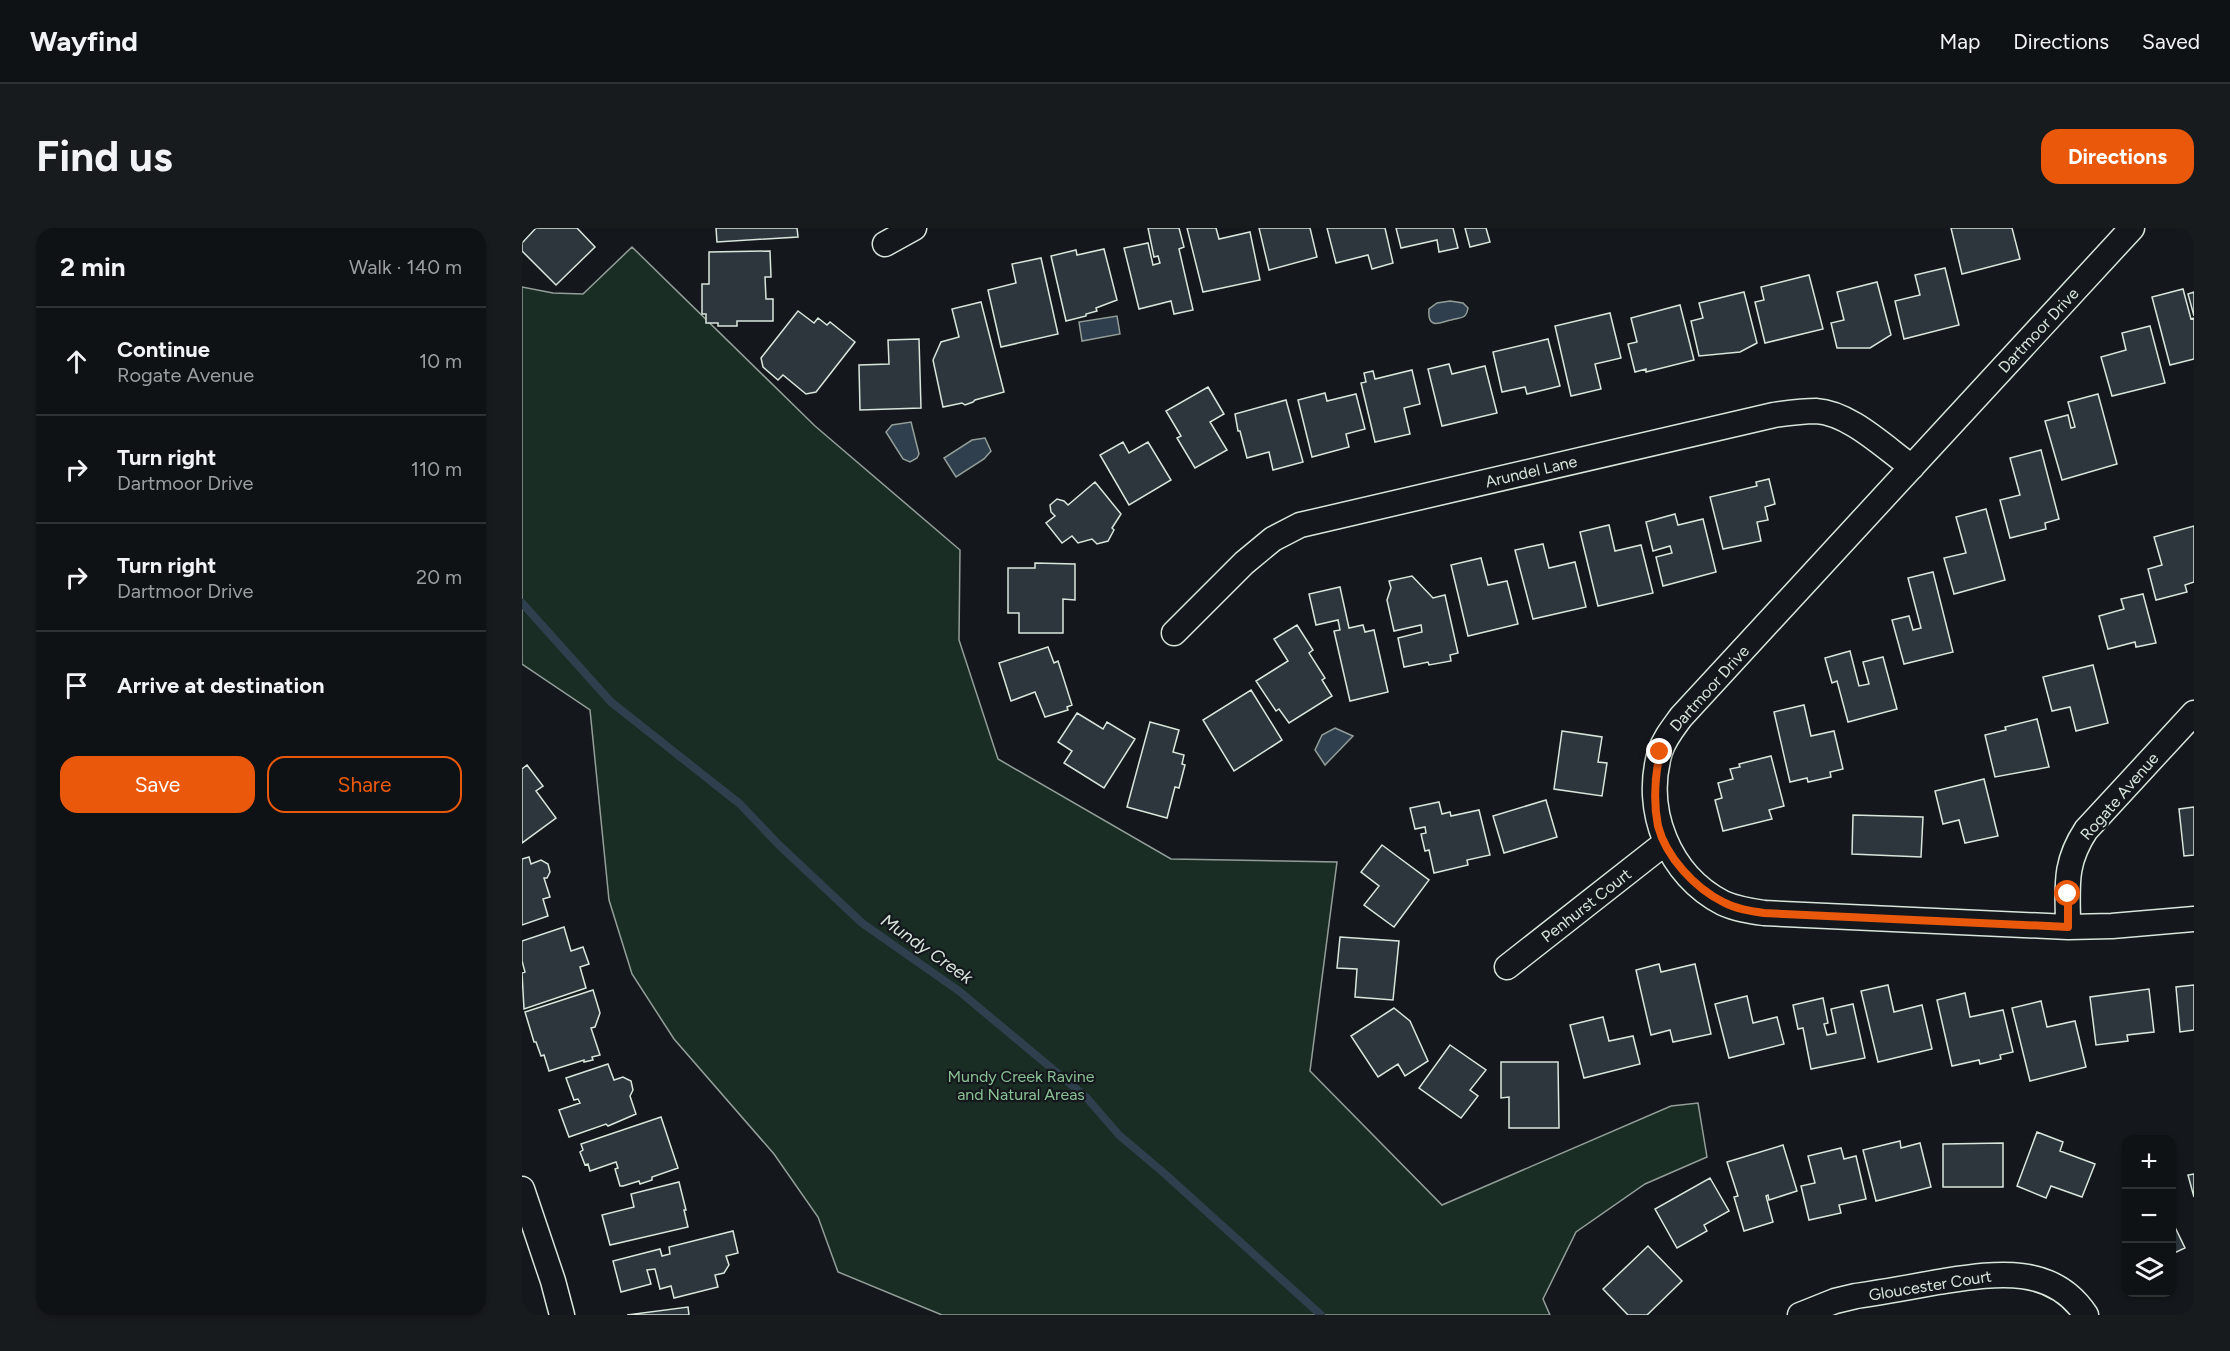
<!DOCTYPE html>
<html lang="en">
<head>
<meta charset="utf-8">
<style>
  :root { --surface:#0f1215; --page:#181b1e; --text:#f1f3f6; --muted:#9b9ea0; --line:#2f3234; --accent:#ea580c }
  body { margin:0; font-family:Figtree,sans-serif; background:var(--page); color:var(--text) }
  .controls { position:absolute; right:18px; bottom:18px; display:grid; overflow:hidden; border-radius:12px; box-shadow:0 2px 4px #0004 }
  .controls button { width:54px; height:54px; display:grid; place-items:center; padding:0; border:0; border-bottom:2px solid var(--line); background:var(--surface); color:var(--text); font:30px sans-serif }
  .stop { position:absolute; width:18px; height:18px; margin:-14px; border:4px solid #ea580c; border-radius:50%; background:#fff }
  .stop.end { background:#ea580c; border-color:#fff; box-shadow:0 2px 6px #0008 }
  .list { margin:0; padding:0; list-style:none }
  h2 { display:flex; justify-content:space-between; align-items:center; height:78px; margin:0; padding:0 24px; font-size:26px }
  h2 small { font-size:20px; font-weight:400; color:var(--muted) }
  .list li { display:grid; grid-template-columns:39px 1fr auto; gap:18px; align-items:center; box-sizing:border-box; height:108px; padding:0 24px; border-top:2px solid var(--line) }
  .list b { display:block; font-size:22px; white-space:nowrap }
  .list p { margin:0; font-size:20px; white-space:nowrap; color:var(--muted) }
  .list em { font-size:20px; font-style:normal; color:var(--muted) }
  .actions { display:flex; gap:12px; padding:18px 24px }
  .actions a { flex:1; padding:14px 0; border:2px solid var(--accent); border-radius:18px; text-align:center; font-size:21px; color:var(--accent) }
  .actions .main { background:var(--accent); color:#fff }
  .icon { flex:none; width:33px; height:33px; fill:none; stroke:currentColor; stroke-width:2; stroke-linecap:round; stroke-linejoin:round }
  .map { position:relative; flex:none; width:1672px; height:1087px; overflow:hidden; border-radius:18px }
  header { display:flex; align-items:center; gap:36px; box-sizing:border-box; height:84px; padding:0 30px; background:var(--surface); border-bottom:2px solid var(--line) }
  header strong { font-size:28px }
  nav { display:flex; gap:33px; margin-inline-start:auto; font-size:21px }
  .intro { display:flex; align-items:center; justify-content:space-between; box-sizing:border-box; height:144px; padding:0 36px }
  h1 { margin:0; font-size:42px }
  .button { padding:15px 27px; border-radius:18px; background:var(--accent); color:#fff; font-size:21px; font-weight:700 }
  main { display:flex; gap:36px; padding:0 36px }
  aside { flex:1; background:var(--surface); border-radius:18px; box-shadow:0 2px 4px #0004 }
  .map>svg:first-child { display:block }
</style>
</head>
<body>
<header>
<strong>Wayfind</strong>
<nav><a>Map</a><a>Directions</a><a>Saved</a></nav>
</header>
<div class="intro"><h1>Find us</h1><a class="button">Directions</a></div>
<main>
<aside>
<h2>2 min<small>Walk · 140 m</small></h2>
<ul class="list">
<li><svg class="icon" aria-label="ahead" viewBox="0 0 24 24"><path d="M12 20V5M6 11l6-6 6 6"/></svg><div><b>Continue</b><p>Rogate Avenue</p></div><em>10 m</em></li>
<li><svg class="icon" aria-label="right" viewBox="0 0 24 24"><path d="M7 20v-9h11M14 6l5 5-5 5"/></svg><div><b>Turn right</b><p>Dartmoor Drive</p></div><em>110 m</em></li>
<li><svg class="icon" aria-label="right" viewBox="0 0 24 24"><path d="M7 20v-9h11M14 6l5 5-5 5"/></svg><div><b>Turn right</b><p>Dartmoor Drive</p></div><em>20 m</em></li>
<li><svg class="icon" aria-label="arrive" viewBox="0 0 24 24"><path d="M6 21V4h12l-3 4 3 4H6"/></svg><div><b>Arrive at destination</b></div></li>
</ul>
<div class="actions"><a class="main">Save</a><a>Share</a></div>
</aside>
<div class="map">
<svg width="1672" height="1087" viewBox="0 0 1672 1087">
  <rect width="100%" height="100%" fill="#14181c"/>
  <path fill="#1a2d24" stroke="#939e99" stroke-width="1.5" d="M110 19 293 198 438 322 437 412 476 531 649 631 815 634 788 843 920 977 1149 878 1176 875 1185 929 1123 956 1054 1004 1021 1071 1028 1087H420L316 1044 296 989 252 926 152 811 110 746 87 672 68 482 0 436V59L31 65 61 66Z"/>
  <path fill="#2f3f4d" stroke="#939e99" stroke-width="1.5" d="M928 73 941 75 946 80C944 92 939 89 929 92 919 94 905 103 907 81L915 75Z
    M595 88 598 106 560 113 557 94Z
    M389 194 397 226 395 230 388 234 381 231 364 204 370 197Z
    M463 210 469 223 462 231 434 249 422 230 450 212Z
    M813 500 831 508 803 537 793 522 800 507Z"/>
  <g fill="none" stroke-linecap="round" stroke-linejoin="round">
    <path stroke="#2f3f4d" stroke-width="8" d="M0 375 89 474 218 576 256 616 340 695 437 763 564 869 597 907 643 946 799 1087"/>
  </g>
  <path fill="#2c363c" stroke="#d8e6dc" stroke-width="1.5" d="M14 0H55L73 19 34 57 0 23V15Z
    M194 0H275L276 9 195 14Z
    M626 0H657L662 19 657 21 671 82 652 86 649 73 617 81 602 20 626 15 631 37 638 35 636 28 632 29Z
    M665 0H694L697 11 728 4 738 52 681 64Z
    M737 0H788L795 29 747 42Z
    M805 0H863L871 35 850 41 846 27 814 35Z
    M874 0H931L936 20 917 24 915 12 879 20Z
    M943 0H964L968 14 948 19Z
    M1429 0H1490L1498 31 1440 46Z
    M582 21 595 72 574 80 575 83 564 86V88L544 93 529 28 554 22 555 27Z
    M248 23 249 49H243L244 71H251V93H215V98H196V95H184V86H180V56H187V24Z
    M519 30 536 106 479 119 466 62 494 55 490 36Z
    M1423 40 1437 97 1382 111 1373 73 1398 67 1393 47Z
    M1287 47 1301 101 1243 115 1233 74 1242 72 1239 59Z
    M1355 54 1369 107 1348 120H1315L1309 95 1322 92 1315 64Z
    M1661 61 1669 91 1672 90V131L1648 137 1630 69Z
    M1222 64 1235 115 1218 124 1177 128 1169 93 1181 90 1177 75Z
    M1672 64V88L1666 66Z
    M459 74 482 164 453 172 451 174 443 177 440 175 421 179 411 132 419 114 437 109 430 81Z
    M1158 77 1172 132 1124 144V141L1113 144 1106 116 1115 114 1109 90Z
    M276 83 292 95 296 90 305 97 308 94 333 114 294 164 284 166 261 147 256 152 241 139 239 130Z
    M1088 85 1099 130 1073 136 1079 161 1049 168 1033 98Z
    M1628 98 1643 155 1590 168 1579 129 1604 122 1600 105Z
    M397 111 399 180 338 182 337 137 367 136 366 112Z
    M1026 111 1038 158 1005 166 1003 159 980 164 971 124Z
    M927 136 930 146 963 138 975 185 920 198 906 141Z
    M890 142 898 176 882 180 888 206 853 214 839 155 844 154 842 145 851 143 853 151Z
    M686 159 702 186 688 194 705 222 673 240 655 210 659 208 644 183Z
    M803 165 805 173 834 166 843 201 824 206 827 219 790 229 776 172Z
    M1576 166 1595 236 1540 252 1523 193 1546 187 1549 200 1553 199 1546 174Z
    M764 172 781 234 751 242 747 224 725 230 718 203H716L713 186Z
    M601 214 607 225 626 214 649 252 607 277 578 227Z
    M1519 222 1537 291 1523 295 1524 301 1488 310 1478 272 1498 267 1488 230Z
    M1247 251 1253 276 1243 279 1246 292 1235 294 1239 313 1201 321 1188 269 1235 258 1234 254Z
    M573 254 599 286 590 300 592 302 586 313 575 316 570 311 556 315 550 308 540 315 524 295 533 288 529 284 528 277 535 271 542 273 546 277Z
    M1464 281 1483 352 1432 366 1422 330 1444 325 1434 289Z
    M1153 286 1156 297 1181 291 1194 344 1141 358 1134 329 1150 325 1148 318 1131 323 1124 294Z
    M1087 297 1093 323 1119 317 1131 365 1076 378 1058 304Z
    M1672 298V354L1663 357 1665 364 1634 372 1626 341 1640 337 1632 309Z
    M1021 316 1027 340 1053 334 1064 379 1011 391 993 322Z
    M959 330 966 357 985 353 996 396 946 408 929 337Z
    M513 335 553 336V372L541 371V405H497V385H486V340H513Z
    M1411 344 1431 424 1382 436 1370 392 1387 388 1391 402 1399 400 1386 350Z
    M890 348 911 370 923 367 936 425 928 427 929 433 907 437 906 434 882 439 876 410 900 404 899 397 872 403 865 372 869 360 867 353Z
    M818 359 827 400 841 397 843 404 852 402 866 464 828 473 812 403 818 402 816 392 794 397 787 366Z
    M1621 366 1634 415 1614 419 1613 414 1586 421 1577 388 1602 381 1599 371Z
    M775 397 791 422 787 425 803 450 800 452 810 468 767 495 757 481 754 483 734 453 766 433 752 411Z
    M526 419 532 435 536 433 550 477 545 479 546 482 523 489 513 464 489 473 477 435Z
    M1328 423 1337 458 1347 456 1341 434 1361 429 1375 481 1326 494 1315 453 1310 455 1303 430Z
    M1571 437 1586 495 1554 503 1548 479 1530 483 1521 449Z
    M729 462 760 512 712 543 681 492Z
    M1282 477 1289 508 1312 503 1321 541 1308 544 1309 549 1286 554 1285 550 1268 554 1252 484Z
    M555 485 581 501 585 494 613 511 582 560 542 535 550 523 536 514Z
    M1515 491 1527 539 1473 549 1463 507 1484 502 1483 499Z
    M628 494 657 502 651 524 662 527 660 536 663 537 657 560 653 559 645 590 605 579Z
    M1040 503 1080 509 1076 534 1085 535 1080 568 1032 561Z
    M1249 528 1262 578 1247 582 1250 591 1201 603 1193 572 1200 570 1196 555 1211 551 1208 541 1218 539 1217 536Z
    M5 537 21 558 14 563 34 590 0 615V541Z
    M1462 551 1476 608 1443 615 1437 592 1421 596 1413 563Z
    M1024 572 1035 609 982 625 971 588Z
    M917 574 920 586 928 584 929 588 957 582 968 627 945 632 946 637 912 645 907 622 903 623 899 606 904 605 903 599 893 601 888 580Z
    M1672 579V627L1662 628 1657 581Z
    M1331 587 1401 589 1399 629 1330 626Z
    M860 617 907 652 872 699 842 677 857 658 839 644Z
    M7 629 9 636 19 632 26 636 28 644 25 650H22L28 669 21 671 26 688 0 697V631Z
    M42 699 49 723 61 719 67 736 58 739 64 760 2 781 0 745 3 744 0 733V713Z
    M818 709 877 713 871 772 833 769 835 741 815 740Z
    M1137 736 1139 744 1173 736 1189 806 1151 814 1148 802 1129 807 1114 742Z
    M1366 757 1372 784 1400 777 1410 821 1356 834 1339 763Z
    M1672 757V802L1658 804 1654 759Z
    M1627 761 1632 804 1605 807 1606 813 1574 817 1568 769Z
    M71 762 78 785 73 799 69 800 78 827 70 829 71 832 62 834V832L27 843 22 827 19 828 14 814H12L3 784Z
    M1443 765 1448 789 1481 782 1491 824 1478 827 1479 831 1458 836 1457 832 1430 838 1415 772Z
    M1225 768 1231 795 1255 789 1262 816 1207 830 1193 776Z
    M1301 770 1306 795 1302 796 1305 807 1314 805 1309 781 1331 776 1343 830 1289 841 1281 800 1276 801 1271 777Z
    M1519 773 1525 799 1553 793 1564 839 1508 853 1490 780Z
    M872 780 888 793 906 833 883 848 876 836 856 849 829 808Z
    M1081 789 1087 813 1111 808 1118 836 1062 850 1048 797Z
    M928 817 964 842 948 862 956 868 939 890 897 860Z
    M979 834H1036L1037 900H987V869L979 870Z
    M86 836 92 852 101 849 109 853 111 862 108 868 114 886 86 898 84 896 47 909 37 882 58 875 56 871 52 872 44 850Z
    M139 889 156 940 130 949V952L118 956 117 953 101 958H98L93 941 96 940 94 934 68 943 66 936 63 937 58 924 61 922 59 916Z
    M1515 904 1541 914 1538 923 1573 936 1560 969 1529 958 1524 970 1495 958Z
    M1378 913 1379 920 1398 915 1409 959 1354 973 1341 922Z
    M1481 915V959H1421V916Z
    M1261 917 1275 963 1247 972 1246 967 1244 968 1251 994 1222 1003 1212 969 1216 968 1205 934Z
    M1319 920 1322 931 1334 928 1344 971 1317 977 1319 985 1287 992 1279 958 1293 955 1286 928Z
    M1672 946V969L1666 947Z
    M1188 950 1207 983 1182 997 1185 1003 1155 1020 1133 981Z
    M157 954 164 982H162L166 999 88 1017 80 987 112 979 109 966Z
    M1650 993 1663 1020 1650 1026Z
    M211 1003 216 1025 204 1028 207 1037 202 1045 193 1047 196 1059 152 1070 149 1058 138 1061 133 1041 125 1042 129 1056 99 1064 91 1033 138 1021 140 1028 148 1026 147 1019Z
    M1126 1018 1160 1053 1125 1087H1106L1081 1061Z
    M166 1079 167 1087H105Z"/>
  <g fill="none" stroke-linecap="round" stroke-linejoin="round">
    <defs>
      <path id="street" d="M1610 0 1159 489C1151 500 1142 511 1138 524 1121 583 1147 647 1201 675 1214 681 1228 683 1242 685L1546 699 1590 698 1672 691
        M363 16 392 0
        M652 405 722 335 751 311 778 297 1252 187C1266 185 1280 183 1294 183 1328 185 1363 220 1390 239
        M1546 699C1546 659 1541 637 1564 602L1672 485
        M985 739 1143 615
        M0 961 31 1053 40 1087
        M1278 1087 1313 1073 1334 1068C1362 1064 1389 1059 1416 1054 1469 1046 1529 1034 1564 1087"/>
    </defs>
    <use href="#street" stroke="#d8e6dc" stroke-width="27"/>
    <use href="#street" stroke="#14181c" stroke-width="24"/>
  </g>
  <g fill="none" stroke-linecap="round" stroke-linejoin="round">
    <path stroke="#ea580c" stroke-width="8" d="M1138 524C1133 548 1131 573 1136 598 1144 629 1173 660 1201 674 1214 681 1228 683 1242 685L1546 699V666"/>
  </g>
  <g text-anchor="middle" stroke-width="4.5" stroke-linejoin="round" paint-order="stroke">
    <g font-size="16" fill="#d8e6dc" stroke="#14181c">
      <text transform="translate(1516 102) rotate(-47)" y="6">Dartmoor Drive</text>
      <text transform="translate(1009 243) rotate(-13)" y="6">Arundel Lane</text>
      <text transform="translate(1187 460) rotate(-48)" y="6">Dartmoor Drive</text>
      <text transform="translate(1597 568) rotate(-49)" y="6">Rogate Avenue</text>
      <text transform="translate(1064 677) rotate(-38)" y="6">Penhurst Court</text>
      <text transform="translate(1408 1057) rotate(-9)" y="6">Gloucester Court</text>
    </g>
    <g font-size="16" fill="#8ac095" stroke="#14181c">
      <text x="499" y="854">Mundy Creek Ravine<tspan x="499" dy="18">and Natural Areas</tspan></text>
    </g>
    <g font-size="18" font-style="italic" fill="#d8e6dc" stroke="#14181c">
      <text transform="translate(405 721) rotate(35)" y="6">Mundy Creek</text>
    </g>
  </g>
</svg>
<div class="controls">
<button>+</button>
<button>−</button>
<button><svg class="icon" aria-label="layers" viewBox="0 0 24 24"><path d="M12 4l9 5-9 5-9-5zM3 14l9 5 9-5"/></svg></button>
</div>
<div class="stop" style="left:1546px;top:666px"></div>
<div class="stop end" style="left:1138px;top:524px"></div>
</div>
</main>
</body>
</html>
